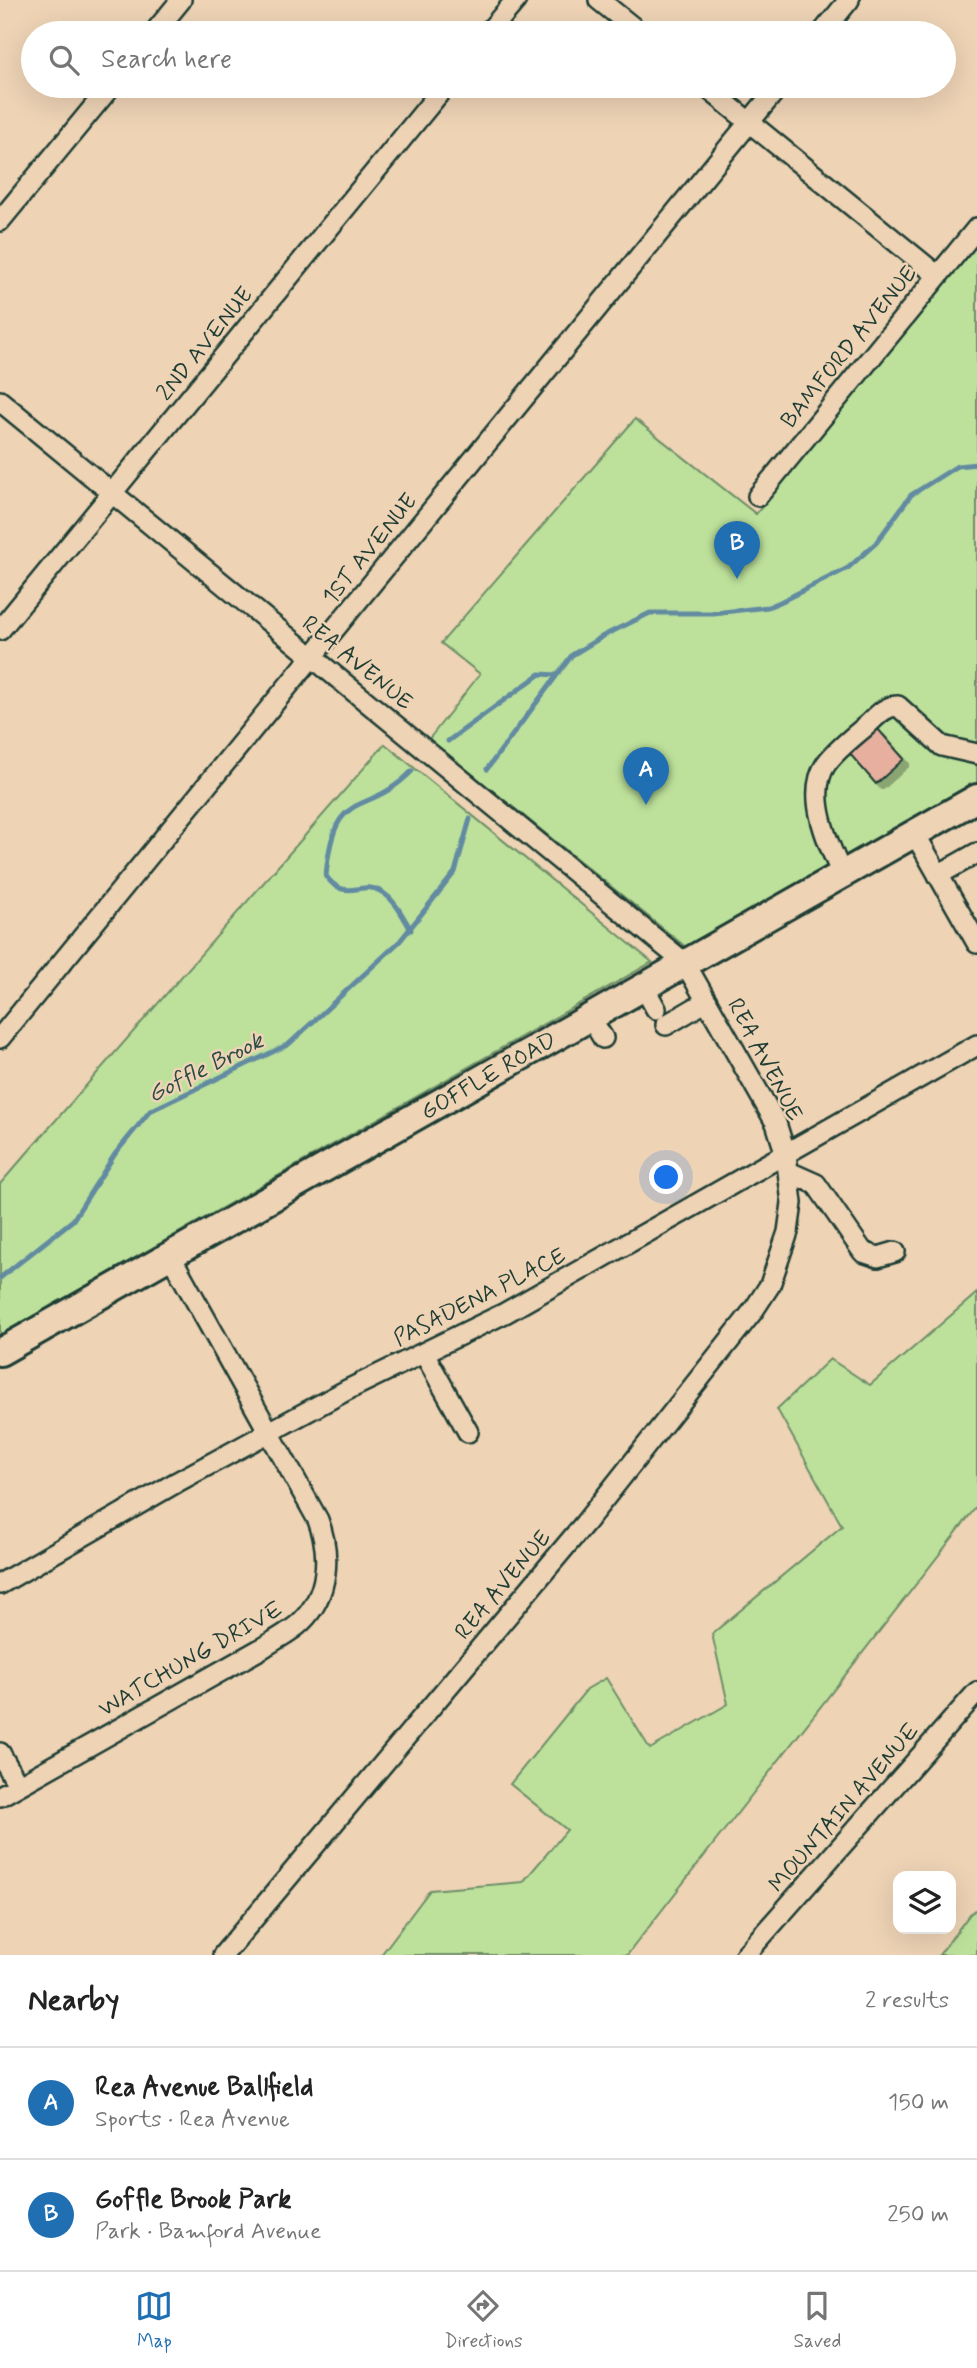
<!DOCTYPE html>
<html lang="en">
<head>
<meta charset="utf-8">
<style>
  :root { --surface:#fff; --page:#f2f2f2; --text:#222; --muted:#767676; --line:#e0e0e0; --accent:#1f6fb2 }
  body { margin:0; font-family:Mynerve,sans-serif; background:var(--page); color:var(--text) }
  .controls { position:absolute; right:21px; bottom:21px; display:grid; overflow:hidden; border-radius:14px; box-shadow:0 7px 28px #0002 }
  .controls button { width:63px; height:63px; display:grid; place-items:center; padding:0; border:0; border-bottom:2px solid var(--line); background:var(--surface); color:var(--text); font:35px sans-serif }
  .you { position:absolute; left:667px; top:1178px; width:24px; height:24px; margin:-18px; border:5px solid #fff; border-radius:50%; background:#1a73e8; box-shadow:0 0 0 10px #1a73e833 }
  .badge { display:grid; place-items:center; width:46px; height:46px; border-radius:50%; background:var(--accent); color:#fff; font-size:23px; font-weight:700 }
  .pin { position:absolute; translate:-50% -58px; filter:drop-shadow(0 2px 4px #0008) }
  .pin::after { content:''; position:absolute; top:37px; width:24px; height:21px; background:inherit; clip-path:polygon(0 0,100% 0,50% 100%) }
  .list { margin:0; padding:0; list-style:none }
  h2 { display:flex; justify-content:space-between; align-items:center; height:91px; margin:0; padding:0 28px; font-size:30px }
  h2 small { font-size:23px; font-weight:400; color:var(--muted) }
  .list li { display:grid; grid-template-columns:46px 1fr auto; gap:21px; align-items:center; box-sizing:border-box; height:112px; padding:0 28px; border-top:2px solid var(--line) }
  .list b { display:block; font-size:26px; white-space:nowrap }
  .list p { margin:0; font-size:23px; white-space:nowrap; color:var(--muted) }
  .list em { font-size:23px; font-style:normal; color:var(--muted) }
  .icon { flex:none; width:38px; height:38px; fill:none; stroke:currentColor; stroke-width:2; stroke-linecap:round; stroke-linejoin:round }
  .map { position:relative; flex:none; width:977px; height:1955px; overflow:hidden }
  .search { position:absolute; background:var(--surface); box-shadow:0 7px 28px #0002; left:21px; right:21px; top:21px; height:77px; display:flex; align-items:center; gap:18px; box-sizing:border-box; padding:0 24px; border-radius:38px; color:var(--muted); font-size:26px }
  .sheet { height:315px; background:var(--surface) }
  nav { display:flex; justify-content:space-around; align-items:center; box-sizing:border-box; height:98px; border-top:2px solid var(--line); background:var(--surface); font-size:19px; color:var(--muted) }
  nav a { display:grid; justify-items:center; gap:4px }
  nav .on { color:var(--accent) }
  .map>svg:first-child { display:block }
</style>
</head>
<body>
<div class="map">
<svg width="977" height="1955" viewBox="0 0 977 1955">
  <defs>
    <filter id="shadow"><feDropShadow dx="6" dy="6" stdDeviation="0" flood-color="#0004"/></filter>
  </defs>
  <rect width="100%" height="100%" fill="#eed3b5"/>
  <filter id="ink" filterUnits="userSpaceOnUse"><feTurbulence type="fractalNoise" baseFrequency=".0143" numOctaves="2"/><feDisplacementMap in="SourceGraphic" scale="14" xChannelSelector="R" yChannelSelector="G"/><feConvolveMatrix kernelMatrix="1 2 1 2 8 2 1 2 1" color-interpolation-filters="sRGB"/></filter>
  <g filter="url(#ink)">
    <path fill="#bde19b" stroke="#6e8f68" stroke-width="2" d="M977 245V785L687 948 429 739 480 674 441 643 635 419 756 514Z
      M385 744 652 962 0 1335V1184Z
      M977 1293V1506L627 1955H381L430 1890 523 1882 567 1830 510 1784 587 1689 606 1678 650 1749 728 1704 712 1634 842 1526 777 1409 830 1359 870 1385Z
      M977 1909V1955H939L970 1914Z"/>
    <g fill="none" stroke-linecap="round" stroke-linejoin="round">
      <path stroke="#628ba1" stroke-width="5" d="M448 741 540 674 557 675
        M487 769 572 655 605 635 650 613H714L768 607 780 602 848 568 876 543 911 495 957 466 977 464
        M411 930C402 915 395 899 380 891 361 880 345 903 326 876 334 783 364 820 412 771
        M0 1278 73 1220 115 1154 150 1111 289 1044 400 941 455 872 470 819"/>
    </g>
    <path fill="#e7af9e" stroke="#1f3d34" stroke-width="2" filter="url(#shadow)" d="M878 729 904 759 876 784 850 754Z"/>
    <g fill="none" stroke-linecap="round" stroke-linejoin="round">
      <defs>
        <path id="minor" d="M599 0 640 33
          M154 33 181 0
          M488 33 516 0
          M822 33 849 0
          M705 86 938 276
          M0 221 111 86
          M0 401 685 963 776 1123 786 1155 792 1203 788 1232 770 1285 753 1311 585 1523 223 1955
          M758 496 977 228
          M0 630 445 86
          M915 834 977 943
          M842 874C829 846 805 795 826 764 836 750 853 737 866 726 875 718 885 705 898 706L942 746 977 754
          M938 875 977 853
          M644 987 656 1009
          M590 1017 603 1038
          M666 1025 707 1001
          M0 1038 779 86
          M789 1172 816 1184 863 1252 878 1257 895 1252
          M424 1353 468 1432
          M0 1584 177 1482 347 1390 505 1313 977 1045
          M0 1753 18 1785
          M0 1796 264 1647C276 1639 291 1632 301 1622 329 1595 331 1554 318 1520L170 1255
          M745 1955 977 1692"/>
        <path id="major" d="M0 1352 977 798"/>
      </defs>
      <use href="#minor" stroke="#1f3d34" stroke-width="24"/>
      <use href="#major" stroke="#1f3d34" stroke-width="32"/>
      <use href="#minor" stroke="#eed3b5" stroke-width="19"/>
      <use href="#major" stroke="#eed3b5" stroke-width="26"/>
    </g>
  </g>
  <g text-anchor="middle" stroke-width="5" stroke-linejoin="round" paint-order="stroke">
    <g font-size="23" fill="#1f3d34" stroke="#eed3b5">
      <text transform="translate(204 343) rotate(-51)" y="8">2ND AVENUE</text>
      <text transform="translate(848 346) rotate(-51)" y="8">BAMFORD AVENUE</text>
      <text transform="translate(369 548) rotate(-51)" y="8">1ST AVENUE</text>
      <text transform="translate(358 662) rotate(39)" y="8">REA AVENUE</text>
      <text transform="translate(766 1059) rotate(62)" y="8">REA AVENUE</text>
      <text transform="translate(488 1075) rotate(-30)" y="8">GOFFLE ROAD</text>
      <text transform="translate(479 1296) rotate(-27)" y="8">PASADENA PLACE</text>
      <text transform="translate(502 1584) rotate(-50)" y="8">REA AVENUE</text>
      <text transform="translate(190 1658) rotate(-30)" y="8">WATCHUNG DRIVE</text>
      <text transform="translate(843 1807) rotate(-49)" y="8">MOUNTAIN AVENUE</text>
    </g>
    <g font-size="24" font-style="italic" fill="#2a4a46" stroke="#eed3b5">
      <text transform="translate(205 1067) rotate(-27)" y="8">Goffle Brook</text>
    </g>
  </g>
</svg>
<div class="controls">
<button><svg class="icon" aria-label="layers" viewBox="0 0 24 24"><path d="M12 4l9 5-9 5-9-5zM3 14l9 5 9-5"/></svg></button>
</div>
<div class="you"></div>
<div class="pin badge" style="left:646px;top:805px">A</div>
<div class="pin badge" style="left:737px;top:579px">B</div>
<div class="search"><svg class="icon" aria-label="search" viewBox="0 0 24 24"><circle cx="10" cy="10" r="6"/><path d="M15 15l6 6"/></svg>Search here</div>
</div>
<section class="sheet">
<h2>Nearby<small>2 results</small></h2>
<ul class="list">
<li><span class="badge">A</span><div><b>Rea Avenue Ballfield</b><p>Sports · Rea Avenue</p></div><em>150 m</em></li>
<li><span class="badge">B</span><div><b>Goffle Brook Park</b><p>Park · Bamford Avenue</p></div><em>250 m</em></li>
</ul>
</section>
<nav>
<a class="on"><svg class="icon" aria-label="map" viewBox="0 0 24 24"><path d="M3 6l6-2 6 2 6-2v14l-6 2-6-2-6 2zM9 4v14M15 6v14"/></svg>Map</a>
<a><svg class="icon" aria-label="directions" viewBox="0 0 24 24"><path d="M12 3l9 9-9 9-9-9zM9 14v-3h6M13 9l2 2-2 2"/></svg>Directions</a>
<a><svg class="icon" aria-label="saved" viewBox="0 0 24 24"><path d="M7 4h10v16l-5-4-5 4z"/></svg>Saved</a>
</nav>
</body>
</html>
